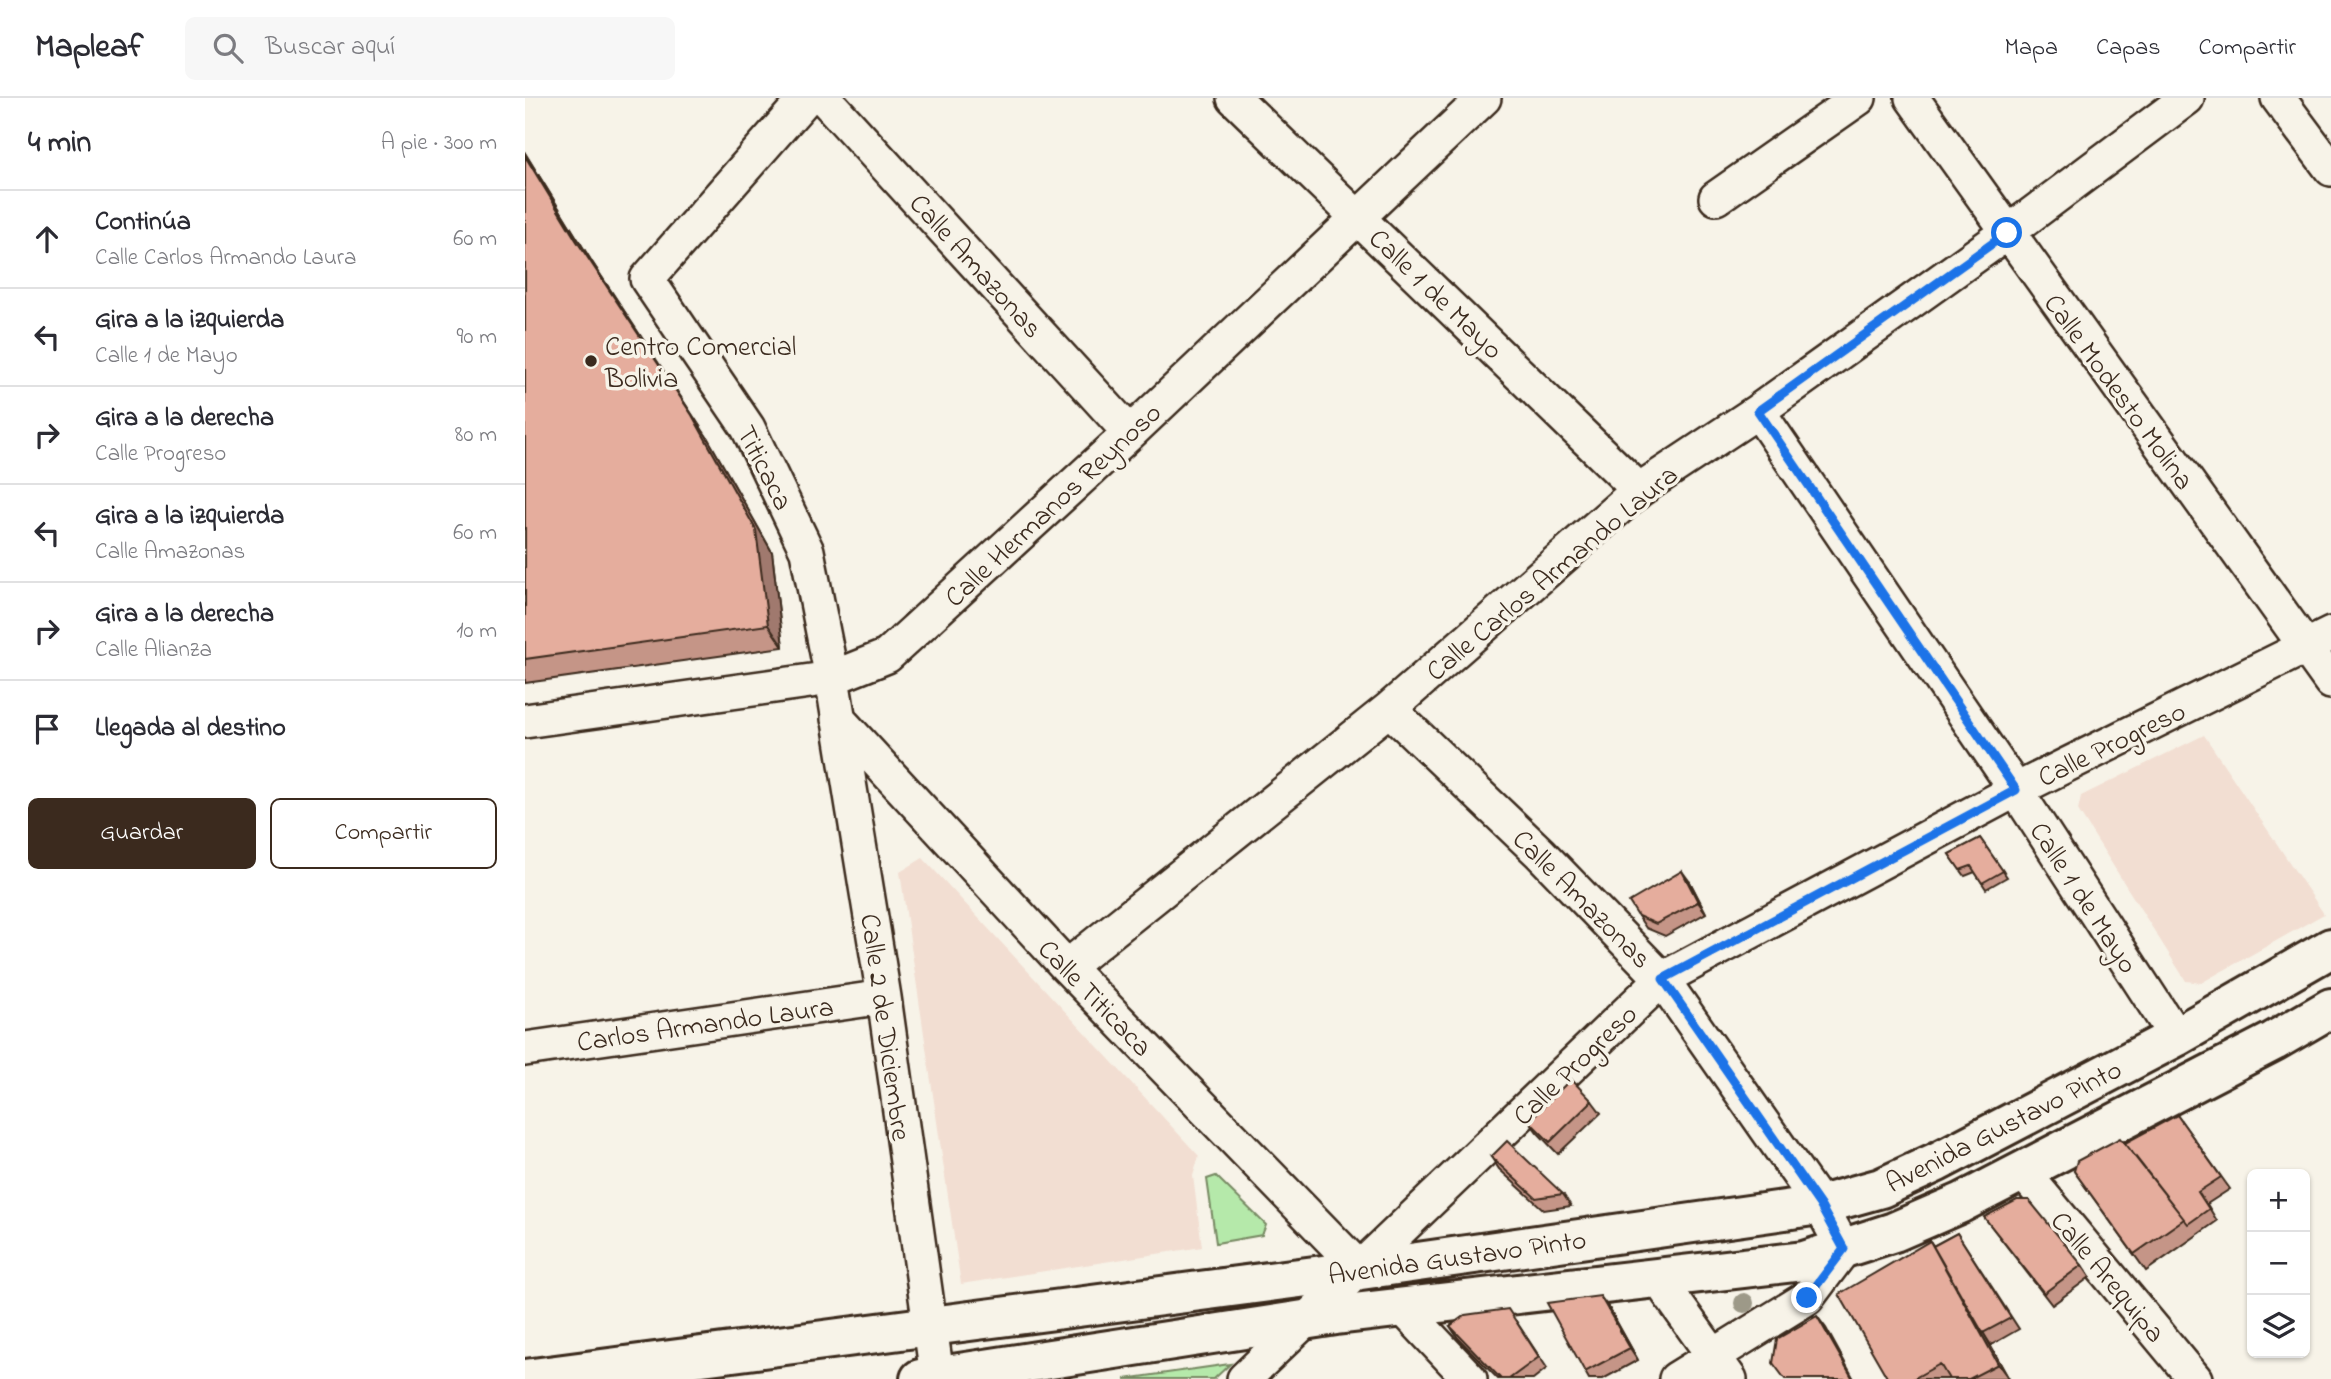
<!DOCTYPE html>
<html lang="es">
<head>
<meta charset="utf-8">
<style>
  :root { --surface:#fff; --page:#f7f7f7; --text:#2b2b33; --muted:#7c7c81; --line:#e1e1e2; --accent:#3b2a1e }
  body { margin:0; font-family:"Indie Flower",sans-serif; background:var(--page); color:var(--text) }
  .controls { position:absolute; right:21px; bottom:21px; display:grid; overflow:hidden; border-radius:10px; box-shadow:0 2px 5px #0004 }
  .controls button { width:63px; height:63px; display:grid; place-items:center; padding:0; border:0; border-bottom:2px solid var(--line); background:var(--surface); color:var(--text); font:35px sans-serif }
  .stop { position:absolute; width:21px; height:21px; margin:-16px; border:5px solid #1a73e8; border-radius:50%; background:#fff }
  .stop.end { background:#1a73e8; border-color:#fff; box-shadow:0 2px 7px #0008 }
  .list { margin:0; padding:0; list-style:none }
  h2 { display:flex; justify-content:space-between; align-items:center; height:91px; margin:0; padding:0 28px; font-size:30px }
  h2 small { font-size:23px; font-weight:400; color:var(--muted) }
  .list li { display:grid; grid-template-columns:46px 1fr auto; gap:21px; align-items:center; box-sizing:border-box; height:98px; padding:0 28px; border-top:2px solid var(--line) }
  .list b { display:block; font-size:26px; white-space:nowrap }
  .list p { margin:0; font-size:23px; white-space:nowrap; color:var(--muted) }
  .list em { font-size:23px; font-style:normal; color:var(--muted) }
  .actions { display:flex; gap:14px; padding:21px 28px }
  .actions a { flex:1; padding:16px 0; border:2px solid var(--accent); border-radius:10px; text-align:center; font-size:24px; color:var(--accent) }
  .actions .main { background:var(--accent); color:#fff }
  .icon { flex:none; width:38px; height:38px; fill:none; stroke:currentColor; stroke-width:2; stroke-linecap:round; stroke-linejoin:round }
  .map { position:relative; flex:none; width:1806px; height:1281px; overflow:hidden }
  header { display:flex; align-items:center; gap:42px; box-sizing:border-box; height:98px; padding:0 35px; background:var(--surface); border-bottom:2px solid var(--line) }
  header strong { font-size:33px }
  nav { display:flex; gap:38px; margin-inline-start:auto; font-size:24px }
  .search { width:490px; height:63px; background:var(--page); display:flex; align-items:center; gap:18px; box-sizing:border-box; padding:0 24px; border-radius:10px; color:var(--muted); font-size:26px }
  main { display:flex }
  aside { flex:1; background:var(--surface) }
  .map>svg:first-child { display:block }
</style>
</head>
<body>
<header>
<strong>Mapleaf</strong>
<div class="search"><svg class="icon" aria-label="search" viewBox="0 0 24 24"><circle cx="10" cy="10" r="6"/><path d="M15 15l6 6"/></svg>Buscar aquí</div>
<nav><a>Mapa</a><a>Capas</a><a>Compartir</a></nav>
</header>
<main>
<aside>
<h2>4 min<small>A pie · 300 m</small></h2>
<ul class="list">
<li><svg class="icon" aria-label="ahead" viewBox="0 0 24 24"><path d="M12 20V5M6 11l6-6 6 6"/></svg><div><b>Continúa</b><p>Calle Carlos Armando Laura</p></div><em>60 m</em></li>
<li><svg class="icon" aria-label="left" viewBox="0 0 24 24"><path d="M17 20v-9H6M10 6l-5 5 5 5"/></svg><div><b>Gira a la izquierda</b><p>Calle 1 de Mayo</p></div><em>90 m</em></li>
<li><svg class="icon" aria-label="right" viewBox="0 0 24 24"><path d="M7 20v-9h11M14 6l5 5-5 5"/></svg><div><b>Gira a la derecha</b><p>Calle Progreso</p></div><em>80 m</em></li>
<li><svg class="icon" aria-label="left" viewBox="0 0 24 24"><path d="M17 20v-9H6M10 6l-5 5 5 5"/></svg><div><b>Gira a la izquierda</b><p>Calle Amazonas</p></div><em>60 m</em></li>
<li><svg class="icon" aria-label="right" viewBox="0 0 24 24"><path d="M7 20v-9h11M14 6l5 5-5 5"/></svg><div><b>Gira a la derecha</b><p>Calle Alianza</p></div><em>10 m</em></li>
<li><svg class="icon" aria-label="arrive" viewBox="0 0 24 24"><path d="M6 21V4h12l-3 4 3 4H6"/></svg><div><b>Llegada al destino</b></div></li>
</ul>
<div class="actions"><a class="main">Guardar</a><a>Compartir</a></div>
</aside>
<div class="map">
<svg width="1806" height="1281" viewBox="0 0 1806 1281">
  <rect width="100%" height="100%" fill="#f7f3e8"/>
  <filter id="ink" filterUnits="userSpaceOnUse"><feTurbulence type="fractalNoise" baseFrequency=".0143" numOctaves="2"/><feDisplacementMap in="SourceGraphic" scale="14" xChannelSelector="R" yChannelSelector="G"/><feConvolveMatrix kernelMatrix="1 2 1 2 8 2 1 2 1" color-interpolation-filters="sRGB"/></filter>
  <g filter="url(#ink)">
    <path fill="#f2ded2" d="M1679 637 1799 816 1676 885 1661 883 1553 712 1556 698Z
      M398 760 674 1058 668 1078 677 1149 436 1186 375 774Z"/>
    <path fill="#b5e9aa" stroke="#788a64" stroke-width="2" d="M691 1078 741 1127 737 1137 691 1145 682 1081Z
      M705 1266 689 1281H600Z"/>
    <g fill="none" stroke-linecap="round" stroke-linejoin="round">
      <defs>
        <path id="minor" d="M281 0 122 181 223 330 282 453 307 580 359 899 412 1278
          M299 0 605 335
          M709 0 1114 392
          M1387 0 1806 584
          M1753 0 1806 71
          M1191 100 1334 0
          M1233 313 1491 692 1651 939
          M864 611 1015 755 1137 881 1295 1107 1319 1151 1282 1200 1151 1281
          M313 621 542 869 836 1172
          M0 623 307 580 362 558 605 335 959 0
          M542 869 864 611 1114 392 1233 313 1482 135 1662 0
          M0 951 359 899
          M1498 1074 1670 1281
          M1132 1179 1205 1281
          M878 1210 945 1281
          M719 1281 1137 881 1491 692 1806 536"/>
        <path id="major" d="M0 1281 836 1172 1295 1107 1356 1090 1412 1064 1651 939 1806 850
          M395 1281 811 1217 1279 1163 1369 1134 1436 1105 1749 943 1806 910"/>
      </defs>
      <use href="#minor" stroke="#3b2a1e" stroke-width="38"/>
      <use href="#major" stroke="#3b2a1e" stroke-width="44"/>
      <use href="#minor" stroke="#f7f3e8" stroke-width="33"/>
      <use href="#major" stroke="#f7f3e8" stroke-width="38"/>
    </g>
    <circle fill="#9d9988" cx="1219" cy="1205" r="10"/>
    <path fill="#c59587" stroke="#3b2a1e" stroke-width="2" d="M0 55 67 164 182 339 247 454 258 549 0 585Z
      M1455 740 1482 779 1461 791 1450 774 1440 778 1424 756Z
      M1165 784 1181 815 1140 838 1121 830 1113 818Z
      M1067 1003 1076 1015 1033 1056 1012 1034 1004 1023Z
      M1652 1017 1705 1091 1682 1106 1692 1123 1621 1173 1549 1073Z
      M966 1059 1038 1096 1046 1108 1019 1112 974 1071Z
      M1459 1119 1557 1167 1565 1179 1527 1207Z
      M1432 1135 1494 1231 1466 1247 1458 1235 1484 1281H1363L1405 1143 1408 1148Z
      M1084 1210 1113 1262 1078 1281H1064L1060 1274Z
      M991 1223 1022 1270 1008 1281H973L933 1240 925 1228Z"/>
    <path fill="#a0796e" stroke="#3b2a1e" stroke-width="2" d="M0 55 67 164 182 339 247 454 258 549 243 527 51 142 0 58Z
      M1157 773 1165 784 1181 815 1173 804Z
      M1405 1143 1417 1160 1484 1281 1473 1266Z
      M1075 1198 1084 1210 1113 1262 1105 1250Z
      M1292 1218 1301 1230 1329 1281H1328Z"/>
    <path fill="#e5ad9d" stroke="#3b2a1e" stroke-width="2" d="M0 58 51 142 167 317 231 432 243 527 0 561Z
      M1455 740 1478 773 1457 785 1446 768 1435 772 1424 756Z
      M1157 773 1173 804 1131 826 1113 818 1104 804Z
      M1046 981 1067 1003 1025 1044 1004 1023Z
      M1652 1017 1696 1079 1673 1094 1684 1111 1663 1126 1600 1045Z
      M1595 1040 1659 1121 1609 1156 1549 1073 1552 1063Z
      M982 1043 1038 1096 1011 1100 966 1059Z
      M1492 1102H1504L1557 1167 1519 1195 1459 1119Z
      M1432 1135 1486 1220 1458 1235 1408 1148Z
      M1405 1143 1473 1266 1444 1281H1424L1415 1266 1388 1281H1363L1314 1196Z
      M1075 1198 1105 1250 1060 1274 1022 1205Z
      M983 1211 1014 1259 984 1281H976L925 1228 940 1217Z
      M1292 1218 1328 1281H1260L1248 1265 1252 1241Z"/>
  </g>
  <g fill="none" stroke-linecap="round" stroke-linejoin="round" filter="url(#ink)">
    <path stroke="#1a73e8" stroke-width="9" d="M1282 1200 1319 1151 1295 1107 1138 881 1491 692 1233 313 1482 135"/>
  </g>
  <circle fill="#3b2a1e" stroke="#f7f3e8" stroke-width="2.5" cx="66" cy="263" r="7"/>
  <g text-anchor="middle" stroke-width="7" stroke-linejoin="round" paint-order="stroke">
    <g font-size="28" fill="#3b2a1e" stroke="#f7f3e8">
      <text transform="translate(452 167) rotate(48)" y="10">Calle Amazonas</text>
      <text transform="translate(912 195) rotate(44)" y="10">Calle 1 de Mayo</text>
      <text transform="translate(1595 293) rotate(54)" y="10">Calle Modesto Molina</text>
      <text transform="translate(241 369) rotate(63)" y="10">Titicaca</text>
      <text transform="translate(527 406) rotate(-43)" y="10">Calle Hermanos Reynoso</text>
      <text transform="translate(1026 474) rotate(-40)" y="10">Calle Carlos Armando Laura</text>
      <text transform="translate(1586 645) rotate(-26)" y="10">Calle Progreso</text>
      <text transform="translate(1560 799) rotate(57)" y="10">Calle 1 de Mayo</text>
      <text transform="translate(1058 800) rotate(45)" y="10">Calle Amazonas</text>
      <text transform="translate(571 899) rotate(46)" y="10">Calle Titicaca</text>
      <text transform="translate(180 925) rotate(-8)" y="10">Carlos Armando Laura</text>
      <text transform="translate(362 929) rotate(82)" y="10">Calle 2 de Diciembre</text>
      <text transform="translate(1049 966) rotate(-44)" y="10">Calle Progreso</text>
      <text transform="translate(1478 1027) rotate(-27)" y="10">Avenida Gustavo Pinto</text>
      <text transform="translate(932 1158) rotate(-8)" y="10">Avenida Gustavo Pinto</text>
      <text transform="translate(1584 1178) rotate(50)" y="10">Calle Arequipa</text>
    </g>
    <g font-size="28" fill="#3b2a1e" stroke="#f7f3e8" text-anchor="start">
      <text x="80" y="257">Centro Comercial<tspan x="80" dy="32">Bolivia</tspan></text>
    </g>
  </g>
</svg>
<div class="controls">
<button>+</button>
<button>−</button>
<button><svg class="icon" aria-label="layers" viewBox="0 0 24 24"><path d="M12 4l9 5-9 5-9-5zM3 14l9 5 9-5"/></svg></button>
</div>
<div class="stop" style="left:1482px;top:135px"></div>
<div class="stop end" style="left:1282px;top:1200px"></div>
</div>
</main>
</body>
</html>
